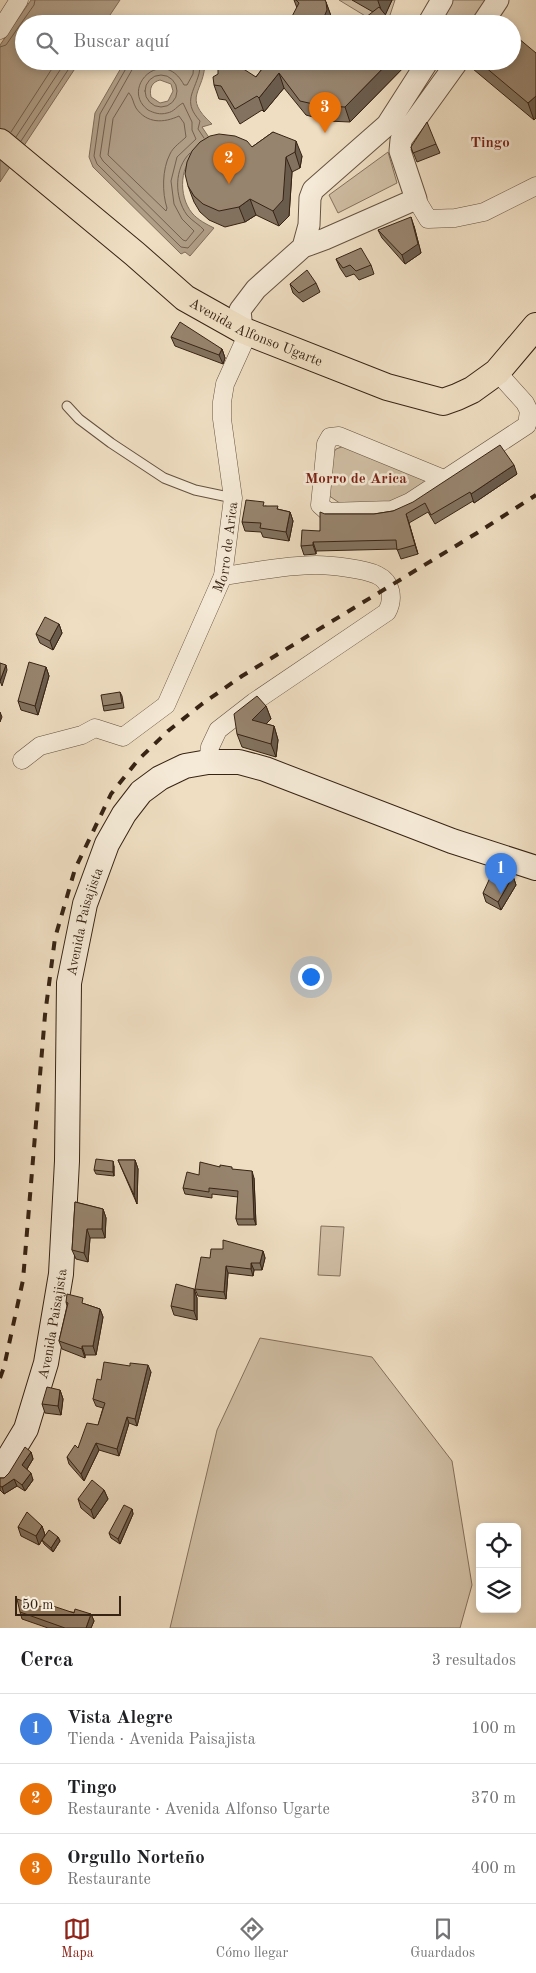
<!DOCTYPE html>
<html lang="es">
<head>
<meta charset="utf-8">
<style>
  :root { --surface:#fff; --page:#f2f2f2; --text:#202124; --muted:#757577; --line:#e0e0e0; --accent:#8f2418 }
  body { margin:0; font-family:"Old Standard TT",serif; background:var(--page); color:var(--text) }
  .controls { position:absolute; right:15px; bottom:15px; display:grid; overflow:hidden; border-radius:8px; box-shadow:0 2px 8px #0003 }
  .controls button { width:45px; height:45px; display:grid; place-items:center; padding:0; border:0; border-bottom:1px solid var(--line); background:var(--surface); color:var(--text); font:25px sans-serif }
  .scale { position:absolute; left:15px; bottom:12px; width:106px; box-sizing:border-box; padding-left:5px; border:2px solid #372314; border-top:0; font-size:14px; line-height:18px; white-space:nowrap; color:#372314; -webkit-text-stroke:4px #f5ead7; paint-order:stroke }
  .you { position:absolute; left:310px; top:976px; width:18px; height:18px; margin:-12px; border:4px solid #fff; border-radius:50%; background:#1a73e8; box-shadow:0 0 0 8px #1a73e833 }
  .badge { display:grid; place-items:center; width:32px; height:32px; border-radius:50%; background:var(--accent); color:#fff; font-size:16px; font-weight:700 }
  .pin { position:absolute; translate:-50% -41px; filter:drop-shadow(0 1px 2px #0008) }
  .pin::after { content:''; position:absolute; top:26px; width:18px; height:15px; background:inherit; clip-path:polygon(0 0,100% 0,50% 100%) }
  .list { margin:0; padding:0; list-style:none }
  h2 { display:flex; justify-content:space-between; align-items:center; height:65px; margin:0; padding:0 20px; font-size:21px }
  h2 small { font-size:16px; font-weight:400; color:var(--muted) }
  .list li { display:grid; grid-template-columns:32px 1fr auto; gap:15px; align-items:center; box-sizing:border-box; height:70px; padding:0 20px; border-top:1px solid var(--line) }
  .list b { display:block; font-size:19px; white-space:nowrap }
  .list p { margin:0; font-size:16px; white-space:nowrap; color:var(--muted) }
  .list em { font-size:16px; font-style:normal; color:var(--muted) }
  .icon { flex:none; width:28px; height:28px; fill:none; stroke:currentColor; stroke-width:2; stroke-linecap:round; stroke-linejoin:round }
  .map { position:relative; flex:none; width:536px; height:1628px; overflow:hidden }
  .search { position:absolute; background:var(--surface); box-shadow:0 2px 8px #0003; left:15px; right:15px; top:15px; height:55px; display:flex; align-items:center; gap:12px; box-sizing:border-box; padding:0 18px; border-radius:28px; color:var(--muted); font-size:19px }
  .sheet { height:275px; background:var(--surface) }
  nav { display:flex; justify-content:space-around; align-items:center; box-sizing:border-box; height:70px; border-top:1px solid var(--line); background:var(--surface); font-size:14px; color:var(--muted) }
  nav a { display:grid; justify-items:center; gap:2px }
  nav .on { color:var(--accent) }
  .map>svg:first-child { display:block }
</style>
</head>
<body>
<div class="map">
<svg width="536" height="1628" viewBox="0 0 536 1628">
  <rect width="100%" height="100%" fill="#efdec2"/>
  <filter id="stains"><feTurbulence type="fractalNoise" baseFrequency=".004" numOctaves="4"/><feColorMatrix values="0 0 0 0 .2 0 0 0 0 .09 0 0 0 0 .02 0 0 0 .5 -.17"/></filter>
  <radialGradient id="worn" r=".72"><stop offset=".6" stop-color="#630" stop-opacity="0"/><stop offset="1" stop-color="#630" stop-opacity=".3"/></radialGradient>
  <path fill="#d0bea4" stroke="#84705c" d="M339 0H395L390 15 396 24H361L367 17Z
    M452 0H489L474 24H438Z
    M388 152 397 183 338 213 329 195Z
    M344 446 428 478 426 486 395 504H341L328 495 331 457 336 449Z
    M321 1226 344 1227 340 1276 318 1275Z
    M260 1338 372 1357 452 1461 472 1585 460 1628H170L217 1430Z"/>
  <path fill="#b09e87" stroke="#806d59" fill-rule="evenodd" d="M31 0H120L104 24H24V61H80L0 182V45Z
    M125 61H205C205 93 181 96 212 124L202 127 214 145C209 147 203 148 199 151 179 163 178 196 192 213 198 220 206 224 214 228L190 256 185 252 181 254 93 167 89 157 95 113ZM160 80 171 84 173 91 168 101 160 103 151 97C149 88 152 82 160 80Z"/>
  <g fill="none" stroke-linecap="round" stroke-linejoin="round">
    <path stroke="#74604e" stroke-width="1" d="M0 47 6 45 34 5 35 0
      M128 61V65L100 114 94 156 97 164 181 247 188 248 204 230C200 225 192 221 187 215 174 197 174 168 190 153
      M135 61 133 68 106 116 100 156 103 161 183 240 186 241 194 231 182 219 174 204 171 181 177 157 196 139 192 130V122L183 103C177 106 174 112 167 113 160 115 154 113 148 110 119 88 163 45 184 85H187L193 74 194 61
      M200 61C200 66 200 72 198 77 192 95 184 103 200 121L198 129 204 138
      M145 91a16 16 0 1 1 32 0a16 16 0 1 1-32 0Z
      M129 93C133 97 133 103 136 108 147 124 164 123 179 116L184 123 186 137C181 142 173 147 170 154 162 169 162 193 167 208L166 211 108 155 113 119Z
      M11 132 57 61
      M16 137 66 61
      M21 141 74 61"/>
    <defs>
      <path id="service" d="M67 406 79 419 111 443 164 478 195 490 233 498"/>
      <g id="minor">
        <path d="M0 30 19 0"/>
        <path d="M416 199 428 219 455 218 484 212 536 186"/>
        <path d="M444 479 339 436 330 437 326 444 320 505 328 512 392 510 410 502 527 425 529 411 525 403 497 372"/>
        <path id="s1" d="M22 760 40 746 82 735 95 728 123 737 166 705 223 576 233 498 222 419V402L225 384 244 342 242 330"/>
        <path d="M208 762 210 747 218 730 254 702 387 612C394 599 392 582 377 575 365 569 330 565 316 565 285 565 254 572 223 576"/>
      </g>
      <path id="tertiary" d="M428 24 442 0
        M482 24 498 0
        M303 247 309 225 310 198 313 190 387 125 428 61
        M242 330 240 310 256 289 303 247 325 239 416 199 400 151 401 140 458 61"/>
      <g id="secondary">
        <path id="s2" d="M0 1472 26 1429 46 1363 61 1274 67 1161 69 983 85 904 107 844 124 814 141 792 160 778 185 766 208 762H239L265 769 452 841 536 868"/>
      </g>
      <g id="primary">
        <path id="s3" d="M0 142 135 254 185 298 242 330 387 387 443 402 457 397 472 390 497 372 536 326"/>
      </g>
    </defs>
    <use href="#service" stroke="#655240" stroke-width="11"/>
    <use href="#minor" stroke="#655240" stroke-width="19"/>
    <use href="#tertiary" stroke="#655240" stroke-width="23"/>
    <use href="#secondary" stroke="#372314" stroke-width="26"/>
    <use href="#primary" stroke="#372314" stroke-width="28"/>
    <use href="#service" stroke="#f5ead7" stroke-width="9"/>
    <use href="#minor" stroke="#f5ead7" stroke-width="18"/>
    <use href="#tertiary" stroke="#f5ead7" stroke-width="21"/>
    <use href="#secondary" stroke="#f5ead7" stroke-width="24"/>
    <use href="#primary" stroke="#efdec2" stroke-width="26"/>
    <path stroke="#372314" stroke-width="4" stroke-dasharray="9 9" stroke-linecap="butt" d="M0 1378 4 1367 23 1280 45 1015 55 938 75 869 111 794 138 760 168 731 202 704 242 676 477 533 536 495"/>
  </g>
  <path fill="#82725f" stroke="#372314" d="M294 0H325L331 16 332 23 297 8Z
    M352 0H392L385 14 373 12Z
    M536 53V118L534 120 473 69 471 61H512Z
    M268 61H410L350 122 327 121 306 115 284 88 264 112 262 110 240 124 226 100 219 99 214 85 256 77Z
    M273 132 302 156 300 168 292 172 289 216 279 226 256 215 245 222 225 227 209 220 200 212 194 202 188 186 252 147Z
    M436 144 440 153 417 162 411 147Z
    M414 226 421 253 405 264 382 238 378 230Z
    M336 259 371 265 374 274 359 280 354 274 346 277 340 268Z
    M316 283 320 292 303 302 293 293 290 284Z
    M171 337 222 349 225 358 223 364 175 346Z
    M517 474 474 503 473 501 435 524 428 512 409 523 418 554 401 559 397 549 316 551V554L304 555 301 546 320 531 325 514H374L393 511Z
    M265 506 290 512 293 521 289 541 263 537 261 532 245 531 242 522Z
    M59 624 62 633 53 650 40 643 36 634Z
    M46 667 49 676 38 715 21 710 18 701Z
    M120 692 122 696 124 708 104 711 103 706Z
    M266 706 271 719 266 724 274 726 278 740 276 757 242 747 237 734Z
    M513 876 516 885 501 910 486 902 483 893Z
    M118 1160H135L138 1169 137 1204Z
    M114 1166V1176L96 1174 94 1170Z
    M220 1167 234 1170 254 1178 256 1225H238L236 1219 238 1197 212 1194V1198L185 1194 183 1188 199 1175Z
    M75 1202 103 1209 106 1218 105 1238H90L88 1262 76 1259 72 1250Z
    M263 1251 265 1258 262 1270H254L253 1276 228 1273 226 1299 198 1296 195 1289 210 1258Z
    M194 1289 197 1298V1320L174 1315 171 1306Z
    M66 1302 85 1304 100 1309 103 1317 96 1355H85V1358L62 1349 59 1341 67 1306Z
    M151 1372 137 1426 129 1423 119 1456 99 1450 84 1481 69 1464 67 1457 78 1448 98 1425 103 1408 96 1406 93 1399 101 1380Z
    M60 1390 63 1399 61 1415 45 1413 42 1404Z
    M31 1452 33 1459 27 1469 33 1480 25 1491 17 1486 4 1494 0 1490V1478H4Z
    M104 1490 108 1499 94 1519 81 1508 78 1499Z
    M132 1509 133 1514 120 1544 111 1538 109 1533Z
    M42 1526 45 1535 39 1545 21 1536 18 1527Z
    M58 1537 60 1541 53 1552 44 1544 42 1540Z
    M51 1610 91 1614 94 1621 91 1628H48L22 1619 20 1612Z"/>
  <path fill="#6a5c4d" stroke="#372314" d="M378 0H392L384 18 378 1Z
    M326 2 331 16 332 24 324 17Z
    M390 61H410L350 122 345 107Z
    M279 73 284 88 264 112 259 98Z
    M536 96V118L534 120 528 103Z
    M296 141 302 156 300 168 295 152Z
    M286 157 292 172 289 216 279 226 273 211Z
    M250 199 256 215 245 222 239 207Z
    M411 217 414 226 421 253 405 264 402 255Z
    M222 349 225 358 223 364 219 355Z
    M514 465 517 474 474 503 471 494Z
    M290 512 293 521 289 541 286 532Z
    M406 514 409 523 418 554 415 545Z
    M313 542 316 551V554L313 545Z
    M59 624 62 633 53 650 50 641Z
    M6 665 7 670 2 686 0 681Z
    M46 667 49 676 38 715 35 706Z
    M266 706 271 719 257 733 252 720Z
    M0 712 2 717 0 722Z
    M274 726 278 740 276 757 271 744Z
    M513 876 516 885 501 910 498 902Z
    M135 1160 138 1169 137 1204 134 1195Z
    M113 1161 114 1166V1176L113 1172Z
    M252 1171 254 1178 256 1225 254 1219Z
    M103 1209 106 1218 105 1238 102 1229Z
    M87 1229 90 1238 88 1262 84 1253Z
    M263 1251 265 1258 262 1270 260 1263Z
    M251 1263 254 1270 253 1276 251 1269Z
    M226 1266 228 1273 226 1299 224 1292Z
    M194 1289 197 1298V1320L194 1311Z
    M100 1309 103 1317 96 1355 93 1346Z
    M82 1346 85 1355V1358L82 1349Z
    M148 1365 151 1372 137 1426 135 1419Z
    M60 1390 63 1399 61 1415 58 1406Z
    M127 1417 129 1423 119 1456 117 1449Z
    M96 1443 99 1450 84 1481 81 1474Z
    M31 1452 33 1459 25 1472 22 1465Z
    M31 1473 33 1480 25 1491 22 1485Z
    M14 1479 17 1486 4 1494 2 1487Z
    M104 1490 108 1499 94 1519 91 1510Z
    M132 1509 133 1514 120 1544 118 1539Z
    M42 1526 45 1535 39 1545 36 1536Z
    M58 1537 60 1541 53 1552 51 1548Z
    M91 1614 94 1621 91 1628H86Z"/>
  <path fill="#97846e" stroke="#372314" d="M296 0H325L326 2 327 10 324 17 333 24H288L299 3Z
    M379 7 393 24H357Z
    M494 18 501 24H490Z
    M512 33 536 53V96L528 103 478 61H512Z
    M218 61H231L256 77 268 61H390L345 107 322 106 300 101 279 73 259 98 257 96 235 109 221 86 214 85 213 77 218 74Z
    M427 122 436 144 413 153 411 147Z
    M273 132 296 141 295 152 286 157 283 200 273 211 250 199 239 207 219 211 203 204 194 196 188 186 185 174 187 162 192 151 200 142 210 136 219 134 235 136 247 141 252 147Z
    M411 217 418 244 402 255 378 230Z
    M361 248 371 265 356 271 350 265 343 268 336 259Z
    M307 270 316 283 299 293 290 284Z
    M180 322 222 349 219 355 171 337Z
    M500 445 514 465 471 494 470 492 431 515 425 503 406 514 415 545 397 550 396 540 313 542V545L301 546 302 530 320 531V512L325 514H374L393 511 413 502Z
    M246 500 264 502 263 506H278L277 509 290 512 286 532 260 528 261 523 242 522Z
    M45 617 59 624 50 641 36 634Z
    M29 662 46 667 35 706 18 701Z
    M0 663 6 665 0 681Z
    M120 692 122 703 103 706 101 695Z
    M257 696 266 706 252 720 274 726 271 744 237 734 234 714Z
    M494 869 513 876 498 902 483 893Z
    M96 1159 113 1161V1172L94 1170Z
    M118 1160H135L134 1195Z
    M200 1162 220 1167V1165L232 1167V1169L252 1171 254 1219H236L238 1191 209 1188V1192L183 1188 187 1172 199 1175Z
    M75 1202 103 1209 102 1229H87L84 1253 72 1250Z
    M223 1240 263 1251 260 1263H251V1269L226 1266 224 1292 195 1289 201 1257 210 1258 211 1249H223Z
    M176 1284 194 1289V1311L171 1306Z
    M67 1294 83 1298 82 1303 100 1309 93 1346H82V1349L59 1341 68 1303 66 1302Z
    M104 1362 130 1366V1363L148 1365 135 1419 127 1417 117 1449 96 1443 81 1474 67 1457 75 1445 78 1448 87 1423 98 1425 105 1403 93 1399 97 1379 101 1380Z
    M47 1387 60 1390 58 1406 42 1404Z
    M25 1447 31 1452 22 1465 31 1473 22 1485 14 1479 2 1487 0 1486V1478H4L9 1473Z
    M92 1480 104 1490 91 1510 78 1499Z
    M124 1505 132 1509 118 1539 109 1533Z
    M27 1512 42 1526 36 1536 18 1527Z
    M49 1530 58 1537 51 1548 42 1540Z
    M17 1599 51 1610 53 1606 74 1613 75 1609 91 1614 86 1628H65L20 1612Z"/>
  <g text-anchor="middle" stroke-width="5" stroke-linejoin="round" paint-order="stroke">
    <g font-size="14" fill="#372314" stroke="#f5ead7">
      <text dy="5" stroke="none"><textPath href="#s3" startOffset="321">Avenida Alfonso Ugarte</textPath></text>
      <text dy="5" stroke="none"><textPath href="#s1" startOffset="334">Morro de Arica</textPath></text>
      <text dy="5" stroke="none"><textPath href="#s2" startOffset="564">Avenida Paisajista</textPath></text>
      <text dy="5" stroke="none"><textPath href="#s2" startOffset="159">Avenida Paisajista</textPath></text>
    </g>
    <g font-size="15" font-weight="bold" fill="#7a1f14" stroke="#f5ead7">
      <text x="490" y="147">Tingo</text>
      <text x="356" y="483">Morro de Arica</text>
    </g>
  </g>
  <rect width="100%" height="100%" filter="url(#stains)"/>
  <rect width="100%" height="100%" fill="url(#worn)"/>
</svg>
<div class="controls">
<button><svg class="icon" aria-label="locate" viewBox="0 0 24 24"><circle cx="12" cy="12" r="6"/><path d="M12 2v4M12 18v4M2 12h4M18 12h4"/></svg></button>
<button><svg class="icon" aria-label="layers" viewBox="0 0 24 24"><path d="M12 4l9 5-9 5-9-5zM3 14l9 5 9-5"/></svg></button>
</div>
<div class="scale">50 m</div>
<div class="you"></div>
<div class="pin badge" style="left:501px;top:894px;background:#3f7fe0">1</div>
<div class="pin badge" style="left:229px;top:184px;background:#e8710a">2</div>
<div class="pin badge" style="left:325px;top:133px;background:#e8710a">3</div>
<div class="search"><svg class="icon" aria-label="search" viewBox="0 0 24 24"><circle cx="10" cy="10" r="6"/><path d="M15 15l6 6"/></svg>Buscar aquí</div>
</div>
<section class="sheet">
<h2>Cerca<small>3 resultados</small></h2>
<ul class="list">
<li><span class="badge" style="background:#3f7fe0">1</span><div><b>Vista Alegre</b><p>Tienda · Avenida Paisajista</p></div><em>100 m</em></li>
<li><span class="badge" style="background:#e8710a">2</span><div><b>Tingo</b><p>Restaurante · Avenida Alfonso Ugarte</p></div><em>370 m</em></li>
<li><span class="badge" style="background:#e8710a">3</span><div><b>Orgullo Norteño</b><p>Restaurante</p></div><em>400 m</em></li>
</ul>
</section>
<nav>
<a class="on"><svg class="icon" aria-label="map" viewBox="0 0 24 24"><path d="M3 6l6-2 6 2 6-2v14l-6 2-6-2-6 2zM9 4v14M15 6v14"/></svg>Mapa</a>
<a><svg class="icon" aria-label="directions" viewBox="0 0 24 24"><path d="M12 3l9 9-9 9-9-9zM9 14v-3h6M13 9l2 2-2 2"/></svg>Cómo llegar</a>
<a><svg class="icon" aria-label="saved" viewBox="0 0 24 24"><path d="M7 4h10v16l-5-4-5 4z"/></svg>Guardados</a>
</nav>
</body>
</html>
